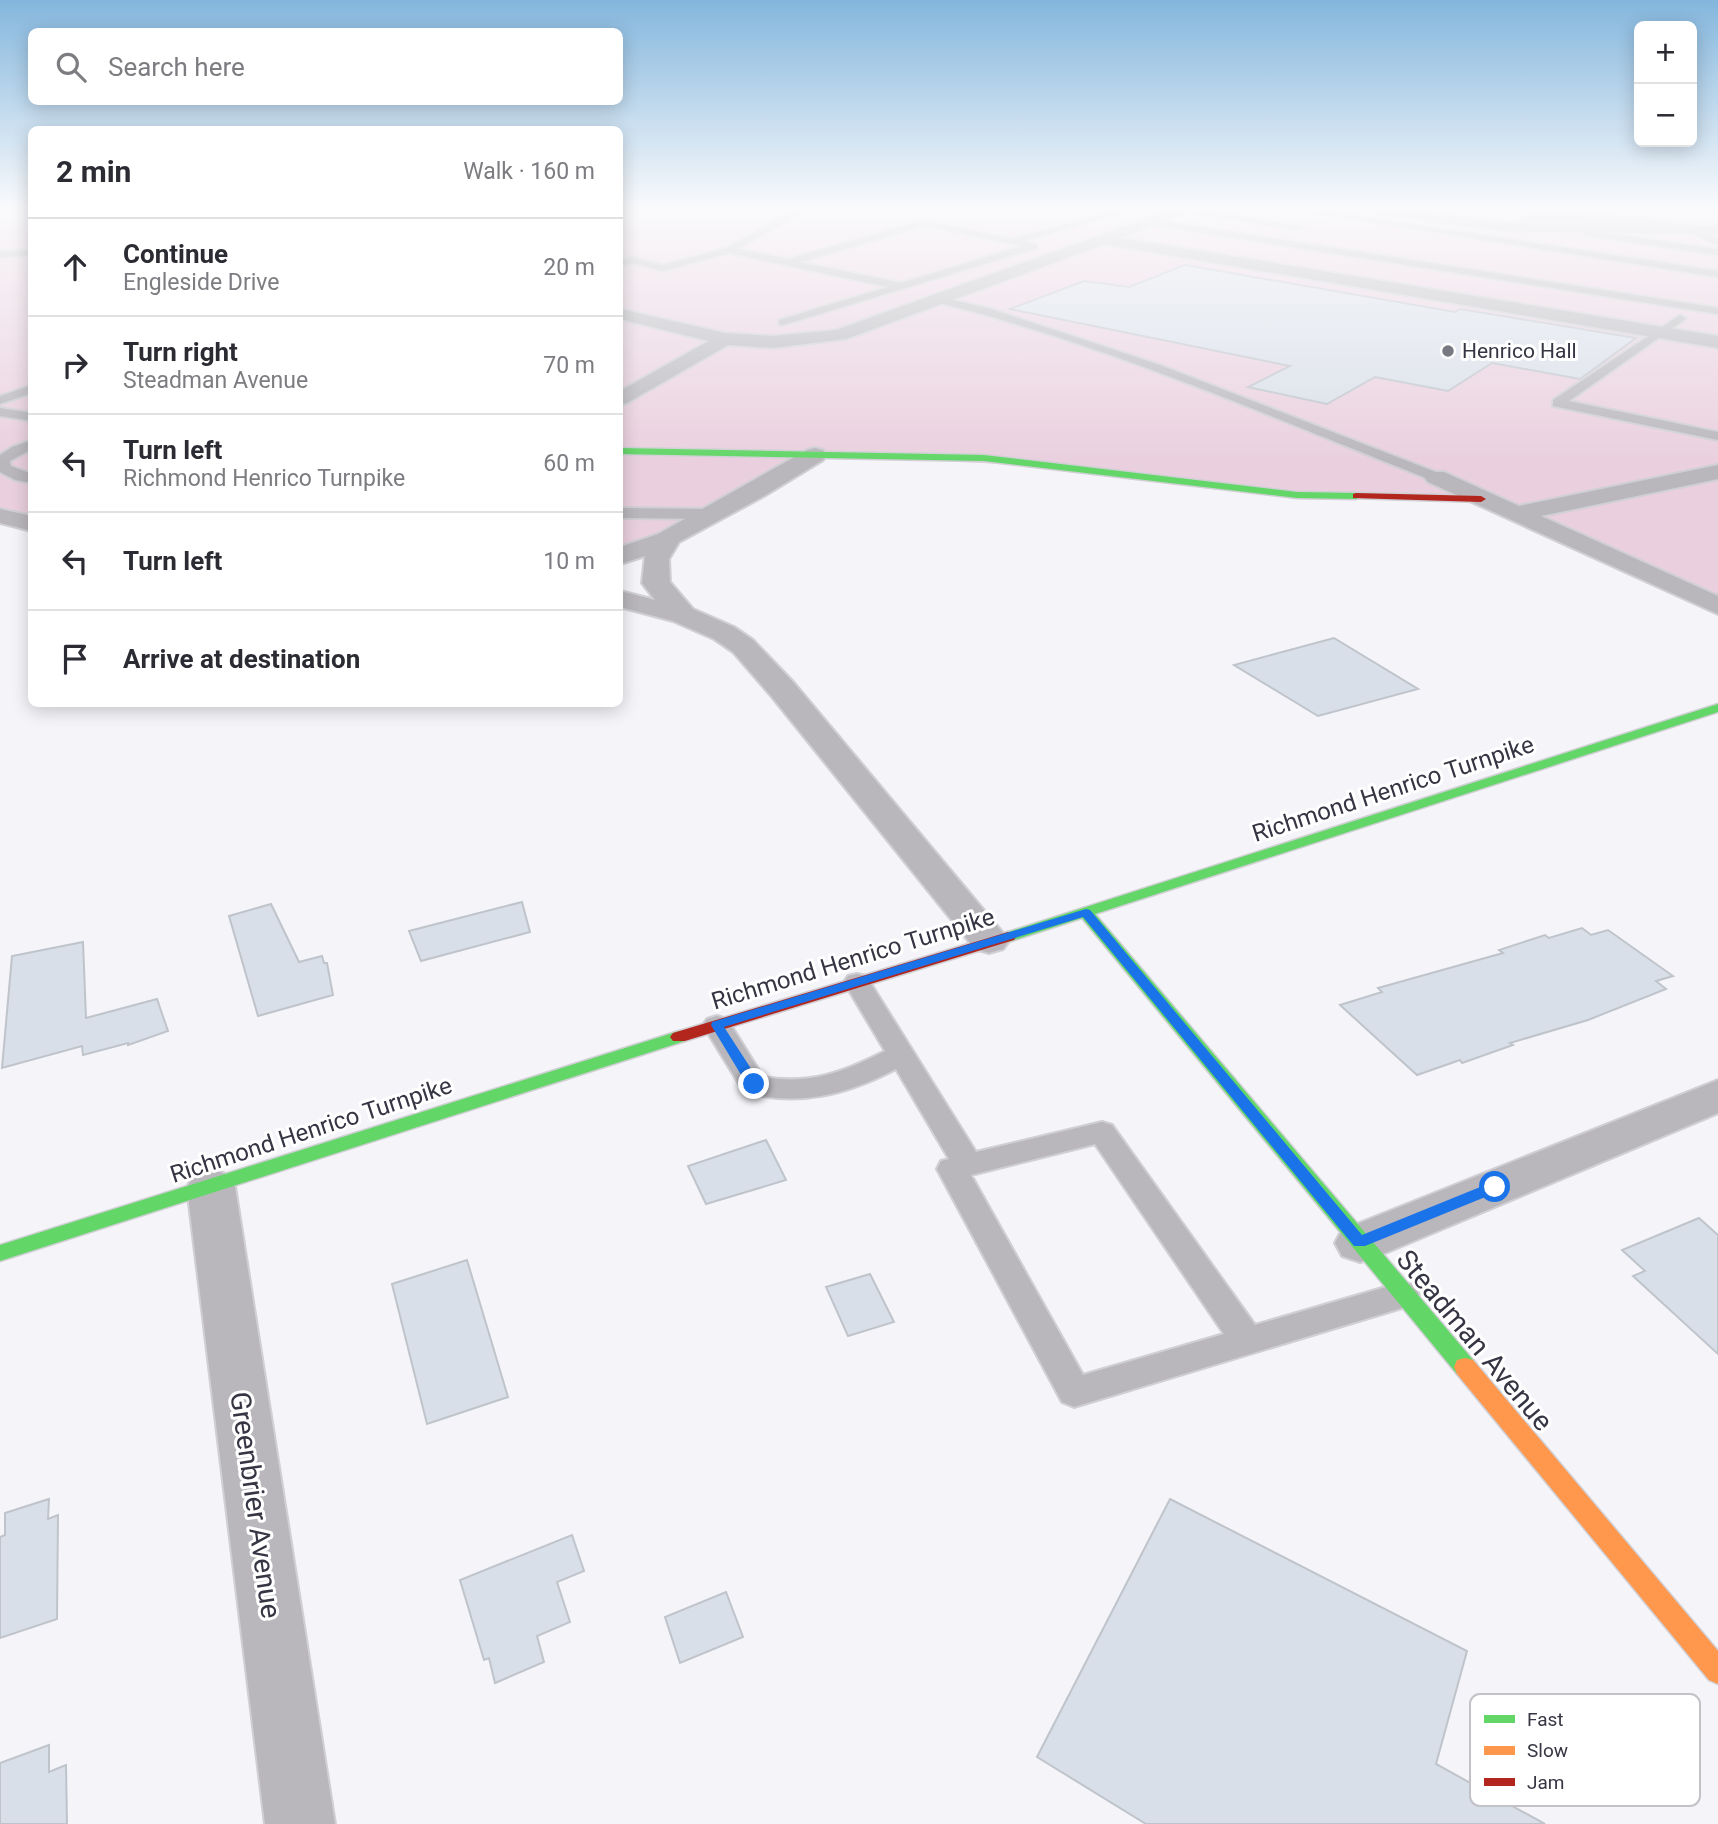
<!DOCTYPE html>
<html lang="en">
<head>
<meta charset="utf-8">
<style>
  :root { --surface:#fff; --page:#f7f7f7; --text:#2b2b33; --muted:#7c7c81; --line:#e1e1e2 }
  body { margin:0; font-family:Roboto,sans-serif; background:var(--page); color:var(--text) }
  .controls { position:absolute; right:21px; top:21px; display:grid; overflow:hidden; border-radius:10px; box-shadow:0 4px 18px #0003 }
  .controls button { width:63px; height:63px; display:grid; place-items:center; padding:0; border:0; border-bottom:2px solid var(--line); background:var(--surface); color:var(--text); font:35px sans-serif }
  .stop { position:absolute; width:21px; height:21px; margin:-16px; border:5px solid #1a73e8; border-radius:50%; background:#fff }
  .stop.end { background:#1a73e8; border-color:#fff; box-shadow:0 2px 7px #0008 }
  .list { margin:0; padding:0; list-style:none }
  h2 { display:flex; justify-content:space-between; align-items:center; height:91px; margin:0; padding:0 28px; font-size:30px }
  h2 small { font-size:23px; font-weight:400; color:var(--muted) }
  .list li { display:grid; grid-template-columns:46px 1fr auto; gap:21px; align-items:center; box-sizing:border-box; height:98px; padding:0 28px; border-top:2px solid var(--line) }
  .list b { display:block; font-size:26px; white-space:nowrap }
  .list p { margin:0; font-size:23px; white-space:nowrap; color:var(--muted) }
  .list em { font-size:23px; font-style:normal; color:var(--muted) }
  .icon { flex:none; width:38px; height:38px; fill:none; stroke:currentColor; stroke-width:2; stroke-linecap:round; stroke-linejoin:round }
  .map { position:relative; flex:none; width:1718px; height:1824px; overflow:hidden }
  .search { position:absolute; background:var(--surface); box-shadow:0 4px 18px #0003; left:28px; top:28px; width:595px; height:77px; display:flex; align-items:center; gap:18px; box-sizing:border-box; padding:0 24px; border-radius:10px; color:var(--muted); font-size:26px }
  .panel { position:absolute; background:var(--surface); box-shadow:0 4px 18px #0003; left:28px; top:126px; width:595px; height:581px; border-radius:10px }
  .map>svg:first-child { display:block }
</style>
</head>
<body>
<div class="map">
<svg width="1718" height="1824" viewBox="0 0 1718 1824">
  <rect width="100%" height="100%" fill="#f4f4f9"/>
  <path fill="#ead0de" d="M0 206H31V524L0 516Z
    M620 206H1718V606L1481 499 1325 494 1088 468 815 455 666 540 620 556Z"/>
  <path fill="#d9dfe8" stroke="#bfc4cb" stroke-width="2" d="M1185 265 1455 312 1460 309 1636 338 1580 379 1492 363 1448 391 1375 377 1327 404 1248 387 1290 366 1010 309 1084 281 1129 287Z
    M1334 638 1418 689 1318 716 1234 665Z
    M522 902 530 932 421 961 409 931Z
    M271 904 299 962 322 956 324 963H327L333 995 258 1016 229 916Z
    M1582 928 1591 935 1608 930 1673 976 1656 981 1666 989 1588 1020 1510 1043 1513 1045 1462 1063 1460 1060 1417 1075 1340 1005 1382 992 1378 988 1503 953 1499 950 1545 935 1549 938Z
    M83 942 86 1018 157 999 168 1031 128 1045V1043L83 1055 82 1046 2 1068 12 956Z
    M766 1140 786 1180 706 1204 688 1166Z
    M1699 1218 1718 1235V1354L1633 1276 1645 1271 1622 1250Z
    M467 1260 508 1397 427 1424 392 1284Z
    M870 1274 894 1322 848 1336 826 1287Z
    M49 1499 48 1519 58 1515 57 1619 0 1638V1537L5 1535V1513Z
    M1170 1499 1467 1651 1436 1764 1545 1824H1146L1037 1757Z
    M572 1535 584 1571 557 1582 570 1622 537 1636 544 1662 495 1683 489 1658 484 1660 460 1580Z
    M726 1592 743 1637 680 1663 665 1617Z
    M49 1745V1772L66 1765 67 1824H0V1763Z"/>
  <g fill="none" stroke-linecap="round" stroke-linejoin="round">
    <defs>
      <path id="lane" d="M802 206H813L738 249 788 259 924 220 1012 239 1132 206H1146L1024 241 1037 244V248L783 325 779 324V320L888 287 729 253 663 271 632 263 620 266V260L632 257 663 265 726 248ZM924 226 1022 246 901 283 800 262Z
        M1150 206H1173L1304 227 1299 230Z
        M1270 206H1292L1718 271V277Z
        M1525 216C1591 216 1657 210 1718 238V245L1693 234 1649 224 1522 221 1520 219Z
        M1149 219 1718 308V314L1146 224V220Z
        M1587 230 1718 249V255L1584 235V231Z
        M32 250V256L0 257V251Z
        M940 297 988 308 1160 365 1441 474 1443 477 1441 480H1431C1268 416 1106 344 936 302V298Z
        M1680 315 1686 318 1684 320 1569 401 1718 432V440L1553 406V400Z
        M32 385V393L0 404V396Z
        M0 408 32 413V421L0 416Z
        M32 440V449L10 461 11 466 32 474V483L15 480 0 472V455L12 447Z
        M620 508 711 509 719 514 711 519 620 518Z
        M857 974 866 976 976 1152 1102 1122 1112 1125 1255 1325 1403 1282 1415 1286 1419 1295 1415 1304 1074 1407 1062 1402 937 1169 941 1161 949 1159 896 1069C846 1095 799 1107 744 1092L703 1025 707 1019 717 1016 727 1019 763 1077C810 1085 844 1072 885 1051L844 982 848 976ZM1095 1144 1224 1334 1083 1375 971 1175Z"/>
      <path id="street" d="M1182 206H1203L1121 238 1718 336V348L1104 244 846 339 773 348 728 345 627 403 620 405V391L709 341 620 319V309L725 333 773 336 836 330Z
        M1342 206H1381L1505 223 1718 226V234L1505 231 1349 210Z
        M815 448 823 450 826 455 823 460 764 496 679 542 669 559 670 582 693 609 734 627 753 640 794 683 1003 933 1009 941 1003 949 989 953 975 949 772 697 733 652 714 639 673 621 620 607V591L655 600 642 583 645 556 620 564V547L658 534 807 450Z
        M1718 465V479L1541 516 1718 596V614L1428 482 1424 477 1428 472H1444L1519 506Z
        M0 509 32 516V531L0 523Z
        M1718 1080V1113L1378 1256 1360 1262 1342 1256 1335 1243 1342 1230Z
        M211 1169 228 1175 235 1187 335 1824H265L187 1187 194 1175Z"/>
      <path id="fast" d="M620 448 984 455 1297 492 1356 493 1361 496 1356 499 1297 498 984 461 620 454Z
        M1718 704V712L1095 914 1473 1360 1476 1367 1473 1374 1465 1376 1457 1374 1082 918 1008 942 1000 937 1002 934Z
        M679 1031 685 1033 688 1037 685 1041 0 1261V1245Z"/>
      <path id="slow" d="M1465 1358 1473 1360 1718 1651V1684L1709 1680 1457 1374 1454 1367 1457 1360Z"/>
      <path id="jam" d="M1356 493 1481 496 1486 499 1481 502 1353 498V494Z
        M1008 932 1014 934 1016 937 1014 940 685 1041H673L670 1037 673 1033Z"/>
    </defs>
    <use href="#lane" stroke="#cfcfd4" stroke-width="4"/>
    <use href="#street" stroke="#cfcfd4" stroke-width="4"/>
    <use href="#fast" stroke="#cfcfd4" stroke-width="3"/>
    <use href="#slow" stroke="#cfcfd4" stroke-width="3"/>
    <use href="#jam" stroke="#cfcfd4" stroke-width="3"/>
    <use href="#lane" fill="#b9b7bc" fill-rule="evenodd"/>
    <use href="#street" fill="#b9b7bc" fill-rule="evenodd"/>
    <use href="#fast" fill="#63d668" fill-rule="evenodd"/>
    <use href="#slow" fill="#ff974d" fill-rule="evenodd"/>
    <use href="#jam" fill="#b3261e" fill-rule="evenodd"/>
  </g>
  <linearGradient id="sky" x2="0" y2="1"><stop stop-color="#83b6dd"/><stop offset="0.45" stop-color="#fafafc"/><stop offset="1" stop-color="#fafafc" stop-opacity="0"/></linearGradient>
  <rect width="1718" height="461" fill="url(#sky)"/>
  <path fill="#1a73e8" d="M1086 909 1090 910 1362 1235 1490 1183H1500V1191L1365 1246H1354L1083 917 724 1027 761 1084 759 1088H749L711 1025 712 1022Z"/>
  <circle fill="#787883" stroke="#fff" stroke-width="2.5" cx="1448" cy="351" r="7"/>
  <g text-anchor="middle" stroke-width="6" stroke-linejoin="round" paint-order="stroke">
    <g font-size="21" fill="#353543" stroke="#fff" text-anchor="start">
      <text x="1462" y="358">Henrico Hall</text>
    </g>
    <g font-size="24" fill="#353543" stroke="#fff">
      <text transform="translate(1393 789) rotate(-18)" y="8">Richmond Henrico Turnpike</text>
      <text transform="translate(853 959) rotate(-17)" y="8">Richmond Henrico Turnpike</text>
      <text transform="translate(311 1130) rotate(-18)" y="8">Richmond Henrico Turnpike</text>
    </g>
    <g font-size="28" fill="#353543" stroke="#fff">
      <text transform="translate(1475 1340) rotate(50)" y="10">Steadman Avenue</text>
      <text transform="translate(256 1505) rotate(82)" y="10">Greenbrier Avenue</text>
    </g>
  </g>
  <rect x="1470" y="1694" width="230" height="112" rx="10" fill="#fff" stroke="#c2c2c7" stroke-width="2"/>
  <rect x="1484" y="1715" width="31" height="8" fill="#63d668"/>
  <rect x="1484" y="1746" width="31" height="9" fill="#ff974d"/>
  <rect x="1484" y="1778" width="31" height="8" fill="#b3261e"/>
  <g font-size="19" fill="#353543">
    <text x="1527" y="1726">Fast</text>
    <text x="1527" y="1757">Slow</text>
    <text x="1527" y="1789">Jam</text>
  </g>
</svg>
<div class="controls">
<button>+</button>
<button>−</button>
</div>
<div class="stop" style="left:1495px;top:1187px"></div>
<div class="stop end" style="left:754px;top:1084px"></div>
<div class="search"><svg class="icon" aria-label="search" viewBox="0 0 24 24"><circle cx="10" cy="10" r="6"/><path d="M15 15l6 6"/></svg>Search here</div>
<section class="panel">
<h2>2 min<small>Walk · 160 m</small></h2>
<ul class="list">
<li><svg class="icon" aria-label="ahead" viewBox="0 0 24 24"><path d="M12 20V5M6 11l6-6 6 6"/></svg><div><b>Continue</b><p>Engleside Drive</p></div><em>20 m</em></li>
<li><svg class="icon" aria-label="right" viewBox="0 0 24 24"><path d="M7 20v-9h11M14 6l5 5-5 5"/></svg><div><b>Turn right</b><p>Steadman Avenue</p></div><em>70 m</em></li>
<li><svg class="icon" aria-label="left" viewBox="0 0 24 24"><path d="M17 20v-9H6M10 6l-5 5 5 5"/></svg><div><b>Turn left</b><p>Richmond Henrico Turnpike</p></div><em>60 m</em></li>
<li><svg class="icon" aria-label="left" viewBox="0 0 24 24"><path d="M17 20v-9H6M10 6l-5 5 5 5"/></svg><div><b>Turn left</b></div><em>10 m</em></li>
<li><svg class="icon" aria-label="arrive" viewBox="0 0 24 24"><path d="M6 21V4h12l-3 4 3 4H6"/></svg><div><b>Arrive at destination</b></div></li>
</ul>
</section>
</div>
</body>
</html>
